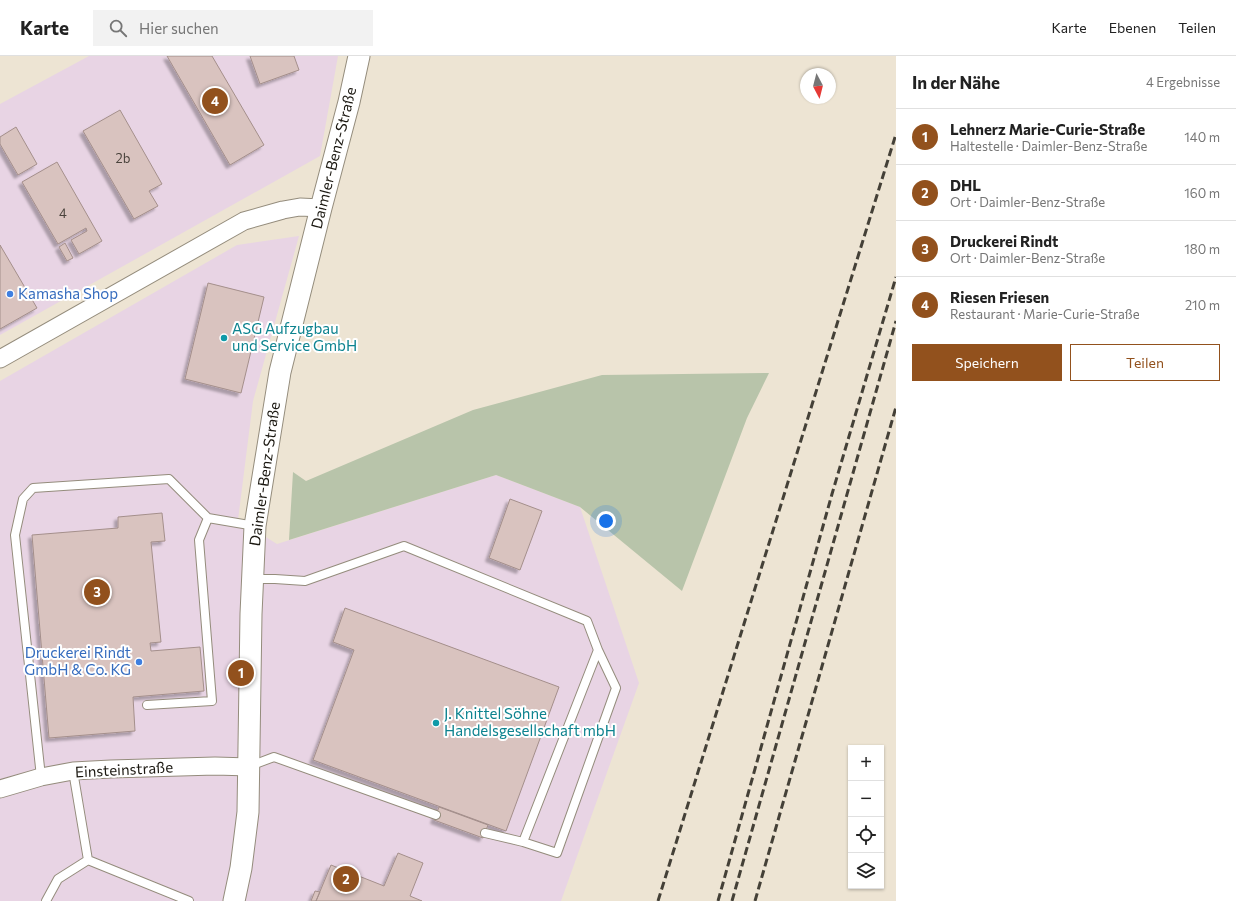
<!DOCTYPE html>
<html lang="de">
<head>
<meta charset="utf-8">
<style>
  :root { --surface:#fff; --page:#f2f2f2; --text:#222; --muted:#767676; --line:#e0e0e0; --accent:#92511d }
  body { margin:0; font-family:Commissioner,sans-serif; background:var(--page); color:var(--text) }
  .controls { position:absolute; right:12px; bottom:12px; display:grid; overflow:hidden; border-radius:0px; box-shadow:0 1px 3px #0004 }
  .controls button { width:36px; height:36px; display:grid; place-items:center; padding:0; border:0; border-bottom:1px solid var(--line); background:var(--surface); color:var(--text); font:20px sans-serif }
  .compass { position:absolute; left:800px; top:12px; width:36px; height:36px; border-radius:50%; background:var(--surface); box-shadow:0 1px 3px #0004; rotate:173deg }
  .you { position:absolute; left:606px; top:465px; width:14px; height:14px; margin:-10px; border:3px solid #fff; border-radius:50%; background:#1a73e8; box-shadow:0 0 0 6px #1a73e833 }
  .badge { display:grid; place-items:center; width:26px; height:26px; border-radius:50%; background:var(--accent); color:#fff; font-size:13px; font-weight:700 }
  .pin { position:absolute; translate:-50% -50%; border:2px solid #fff; box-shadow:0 1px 4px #0006 }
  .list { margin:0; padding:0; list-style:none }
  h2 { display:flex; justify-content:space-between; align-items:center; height:52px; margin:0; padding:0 16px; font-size:17px }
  h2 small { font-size:13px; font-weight:400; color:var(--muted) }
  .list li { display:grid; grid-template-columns:26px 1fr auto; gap:12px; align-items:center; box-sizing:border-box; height:56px; padding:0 16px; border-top:1px solid var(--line) }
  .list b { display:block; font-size:15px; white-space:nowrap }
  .list p { margin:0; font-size:13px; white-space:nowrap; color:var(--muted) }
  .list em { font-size:13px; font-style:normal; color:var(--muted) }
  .actions { display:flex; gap:8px; padding:12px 16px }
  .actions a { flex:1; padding:9px 0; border:1px solid var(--accent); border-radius:0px; text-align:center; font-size:14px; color:var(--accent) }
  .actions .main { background:var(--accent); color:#fff }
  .icon { flex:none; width:22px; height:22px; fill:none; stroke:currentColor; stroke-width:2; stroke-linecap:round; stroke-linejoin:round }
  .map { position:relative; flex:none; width:896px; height:845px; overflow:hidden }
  header { display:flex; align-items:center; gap:24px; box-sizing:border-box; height:56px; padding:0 20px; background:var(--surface); border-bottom:1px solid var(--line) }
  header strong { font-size:19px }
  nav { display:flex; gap:22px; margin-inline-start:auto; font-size:14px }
  .search { width:280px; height:36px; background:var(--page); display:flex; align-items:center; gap:10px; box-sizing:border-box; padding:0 14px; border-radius:0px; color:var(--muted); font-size:15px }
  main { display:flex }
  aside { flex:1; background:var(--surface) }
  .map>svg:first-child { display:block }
</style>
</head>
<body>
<header>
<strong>Karte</strong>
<div class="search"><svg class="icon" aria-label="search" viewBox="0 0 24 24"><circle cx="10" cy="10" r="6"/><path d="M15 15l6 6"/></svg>Hier suchen</div>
<nav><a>Karte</a><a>Ebenen</a><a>Teilen</a></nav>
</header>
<main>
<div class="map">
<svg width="896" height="845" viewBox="0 0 896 845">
  <defs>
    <filter id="shadow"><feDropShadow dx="-3.5" dy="3.5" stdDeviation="1" flood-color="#0004"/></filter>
  </defs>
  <rect width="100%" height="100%" fill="#ede4d3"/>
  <path fill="#e8d4e4" d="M89 0H338L320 100 0 279V48Z
    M299 180 253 345 238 464 277 488 496 419 580 451 639 627 561 845H0V325L237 189Z"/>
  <path fill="#b8c4aa" d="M769 317 747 362 682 535 580 451 496 419 289 484 293 416 306 425 473 354 602 319Z"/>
  <path fill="#d9c3bf" stroke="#a48f8b" filter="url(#shadow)" d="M167 0H212L264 89 230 109Z
    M250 0H294L299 14 260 28Z
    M120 54 162 128 149 135 158 150 134 163 83 75Z
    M16 71 37 108 18 119 0 88V81Z
    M57 106 102 185 79 198 71 184 87 175 86 172 58 188 22 126Z
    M65 187 73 202 67 205 59 191Z
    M0 189 37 252 0 273Z
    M208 227 264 241 241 337 185 323Z
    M510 443 542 455 520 514 489 502Z
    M162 457 165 485 151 486 161 586 150 587 151 595 200 591 204 635 133 641 135 675 49 682 32 479 118 472V461Z
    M345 552 559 631 506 775 313 704 354 594 333 586Z
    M439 751 488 769 483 782 434 764Z
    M398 797 423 807 410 840 422 845H316L331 809 384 830Z
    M315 835 320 836 316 845H311Z"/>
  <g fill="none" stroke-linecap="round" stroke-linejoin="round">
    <defs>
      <path id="service" d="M254 523H275L305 525 404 490 587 565 598 594 523 786 557 797 616 632 598 594
        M147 649 212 645 199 484 208 462
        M250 710 274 701 436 759
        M73 715 88 804
        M41 721 15 479 23 443 33 432 169 423 208 462 255 470
        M485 777 523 786
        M88 804 189 845
        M46 845 58 823 88 804"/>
      <path id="minor" d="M0 303 244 165 283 154 300 151 321 152
        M0 733 41 721 73 715 111 713 215 710 250 711"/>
      <path id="tertiary" d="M234 845 241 812 248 756 251 558 255 470 280 316 321 152 349 46 359 0"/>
    </defs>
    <use href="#service" stroke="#948c7c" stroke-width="10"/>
    <use href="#minor" stroke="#948c7c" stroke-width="19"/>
    <use href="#tertiary" stroke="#948c7c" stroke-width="23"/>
    <use href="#service" stroke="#fff" stroke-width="8"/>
    <use href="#minor" stroke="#fff" stroke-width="17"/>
    <use href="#tertiary" stroke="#fff" stroke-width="21"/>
    <path stroke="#444037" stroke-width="3" stroke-dasharray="8 4" stroke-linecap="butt" d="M658 845 896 78
      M718 845 832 438 896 221
      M732 845 896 265
      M755 845 896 351"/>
  </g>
  <g fill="#3f7fe0" stroke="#fff" stroke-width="1.5">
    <circle cx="10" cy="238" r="4"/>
    <circle cx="139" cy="606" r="4"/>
  </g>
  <g fill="#0f9aa8" stroke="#fff" stroke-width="1.5">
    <circle cx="224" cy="282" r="4"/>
    <circle cx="436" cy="667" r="4"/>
  </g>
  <g text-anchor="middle" stroke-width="4" stroke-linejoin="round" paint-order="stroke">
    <g font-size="13" fill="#4a433c">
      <text x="123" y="107">2b</text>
      <text x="63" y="162">4</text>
    </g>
    <g font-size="15" fill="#1b1811" stroke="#fff">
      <text transform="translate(334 102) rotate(-76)" y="5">Daimler-Benz-Straße</text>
      <text transform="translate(265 418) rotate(-82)" y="5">Daimler-Benz-Straße</text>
      <text transform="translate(124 714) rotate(-3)" y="5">Einsteinstraße</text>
    </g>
    <g font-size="15" fill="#366cbe" stroke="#fff" text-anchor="start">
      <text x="18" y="243">Kamasha Shop</text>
      <text x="131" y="602" text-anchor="end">Druckerei Rindt<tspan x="131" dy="17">GmbH &amp; Co. KG</tspan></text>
    </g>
    <g font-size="15" fill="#0d838f" stroke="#fff" text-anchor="start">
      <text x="232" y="278">ASG Aufzugbau<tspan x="232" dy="17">und Service GmbH</tspan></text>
      <text x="444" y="663">J. Knittel Söhne<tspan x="444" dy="17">Handelsgesellschaft mbH</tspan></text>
    </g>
  </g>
</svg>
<div class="controls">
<button>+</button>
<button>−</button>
<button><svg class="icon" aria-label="locate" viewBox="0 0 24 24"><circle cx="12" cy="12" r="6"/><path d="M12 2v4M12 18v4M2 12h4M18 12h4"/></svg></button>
<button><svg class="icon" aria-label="layers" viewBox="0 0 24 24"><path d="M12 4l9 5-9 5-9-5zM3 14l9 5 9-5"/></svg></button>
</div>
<svg class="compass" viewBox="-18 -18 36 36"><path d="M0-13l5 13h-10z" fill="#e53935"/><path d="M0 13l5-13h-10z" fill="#767676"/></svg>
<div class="you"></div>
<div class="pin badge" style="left:241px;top:617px">1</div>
<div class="pin badge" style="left:346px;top:823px">2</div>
<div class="pin badge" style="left:97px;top:536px">3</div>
<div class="pin badge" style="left:215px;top:45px">4</div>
</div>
<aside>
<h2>In der Nähe<small>4 Ergebnisse</small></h2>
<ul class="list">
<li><span class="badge">1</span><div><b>Lehnerz Marie-Curie-Straße</b><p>Haltestelle · Daimler-Benz-Straße</p></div><em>140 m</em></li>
<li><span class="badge">2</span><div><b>DHL</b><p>Ort · Daimler-Benz-Straße</p></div><em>160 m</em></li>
<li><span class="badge">3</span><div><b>Druckerei Rindt</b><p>Ort · Daimler-Benz-Straße</p></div><em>180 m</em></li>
<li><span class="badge">4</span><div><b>Riesen Friesen</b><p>Restaurant · Marie-Curie-Straße</p></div><em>210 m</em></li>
</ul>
<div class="actions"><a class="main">Speichern</a><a>Teilen</a></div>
</aside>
</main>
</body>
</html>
